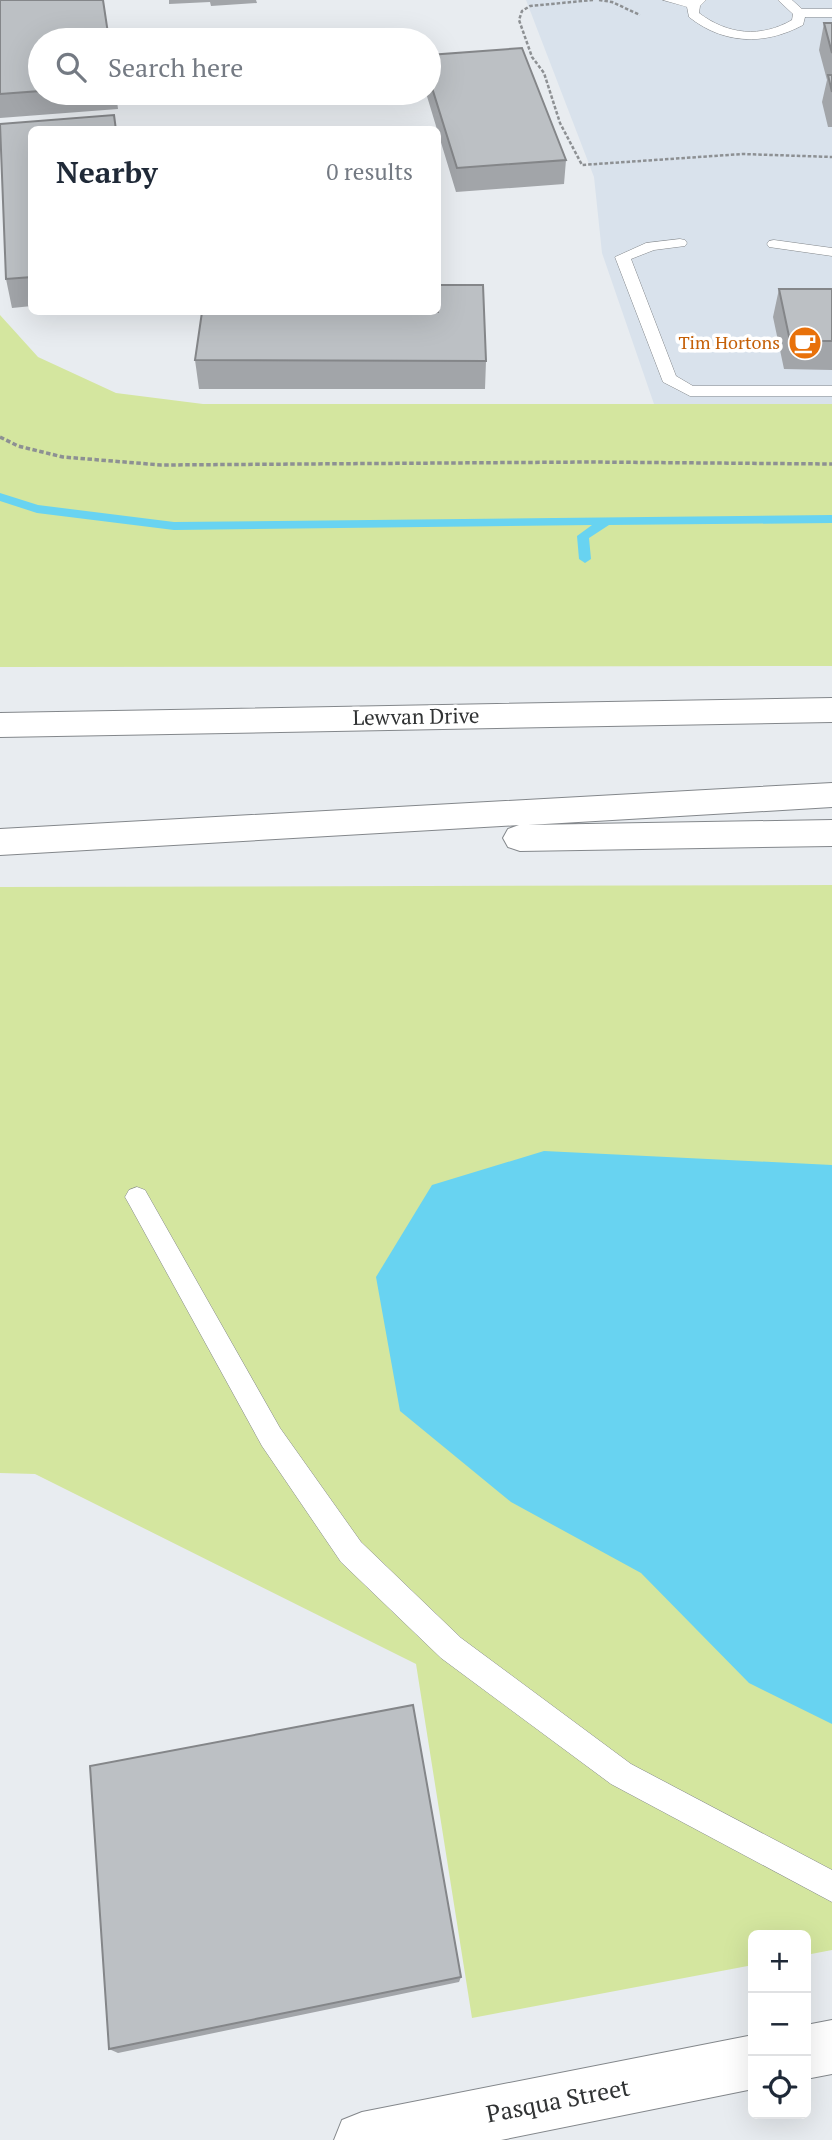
<!DOCTYPE html>
<html lang="en">
<head>
<meta charset="utf-8">
<style>
  :root { --surface:#fff; --page:#f6f6f7; --text:#1f2937; --muted:#747a83; --line:#e0e1e3 }
  body { margin:0; font-family:"PT Serif",serif; background:var(--page); color:var(--text) }
  .controls { position:absolute; right:21px; bottom:21px; display:grid; overflow:hidden; border-radius:10px; box-shadow:0 7px 28px #0002 }
  .controls button { width:63px; height:63px; display:grid; place-items:center; padding:0; border:0; border-bottom:2px solid var(--line); background:var(--surface); color:var(--text); font:35px sans-serif }
  .list { margin:0; padding:0; list-style:none }
  h2 { display:flex; justify-content:space-between; align-items:center; height:91px; margin:0; padding:0 28px; font-size:30px }
  h2 small { font-size:23px; font-weight:400; color:var(--muted) }
  .icon { flex:none; width:38px; height:38px; fill:none; stroke:currentColor; stroke-width:2; stroke-linecap:round; stroke-linejoin:round }
  .map { position:relative; flex:none; width:832px; height:2140px; overflow:hidden }
  .search { position:absolute; background:var(--surface); box-shadow:0 7px 28px #0002; left:28px; top:28px; width:413px; height:77px; display:flex; align-items:center; gap:18px; box-sizing:border-box; padding:0 24px; border-radius:38px; color:var(--muted); font-size:26px }
  .panel { position:absolute; background:var(--surface); box-shadow:0 7px 28px #0002; left:28px; top:126px; width:413px; height:189px; border-radius:10px }
  .map>svg:first-child { display:block }
</style>
</head>
<body>
<div class="map">
<svg width="832" height="2140" viewBox="0 0 832 2140">
  <rect width="100%" height="100%" fill="#e8ecf0"/>
  <path fill="#d9e2ec" d="M526 0H832V404H654L602 253 594 177Z"/>
  <path fill="#d4e69f" d="M0 315 38 357 116 393 203 404H832V666L0 667Z
    M832 885V1950L806 1955V1935H753V1965L472 2018 416 1664 35 1474 0 1473V887Z"/>
  <path fill="#68d3f1" d="M544 1151 832 1165V1724L749 1683 641 1573 511 1502 400 1411 376 1277 432 1185Z"/>
  <g fill="none" stroke-linecap="round" stroke-linejoin="round">
    <path fill="#68d3f1" fill-rule="evenodd" d="M0 493 38 505 174 522 832 515V523L609 525 589 538 591 559 585 563 579 559 577 536 592 525 174 530 37 513 0 501Z"/>
    <defs>
      <path id="lane" d="M663 0H706L700 6 699 13C728 35 761 38 792 20L793 14 778 0H792L802 9H832V17H805L803 25C764 46 723 44 689 17L687 7Z
        M680 239 685 240 687 243 685 246 654 250 631 259 676 376 693 386H832V396H690L663 382 615 257 646 243Z
        M774 240 832 248V256L769 247 767 244 769 241Z
        M137 1187 145 1190 280 1428 361 1542 461 1638 631 1764 832 1870V1902L611 1784 441 1658 341 1562 262 1446 129 1204 125 1197 129 1190Z"/>
      <path id="secondary" d="M832 698V722L0 737V713Z
        M832 783V807L528 825 832 820V846L520 851 508 847 503 838 508 829 519 825 0 855V829Z
        M832 2020V2074L806 2079V2025Z
        M753 2035V2089L501 2140H334L342 2120 362 2112Z"/>
    </defs>
    <use href="#lane" stroke="#83878b" stroke-width="1"/>
    <use href="#secondary" stroke="#83878b" stroke-width="2"/>
    <path stroke="#8d9093" stroke-width="2.5" stroke-dasharray="3.5 2" stroke-linecap="butt" d="M593 0 530 6 522 11 519 20 532 57 544 73 560 123 582 165 743 154 832 157
      M599 0 612 2 640 15"/>
    <path stroke="#8d9093" stroke-width="3.5" stroke-dasharray="4.5 2.5" stroke-linecap="butt" d="M0 437 18 446 63 457 161 465 589 462 832 464"/>
    <use href="#lane" fill="#fff" fill-rule="evenodd"/>
    <use href="#secondary" fill="#fff" fill-rule="evenodd"/>
  </g>
  <path fill="#a2a5a9" d="M0 0 40 40V93H116L118 109 0 118Z
    M169 0H256L257 3 211 6 210 2 169 4Z
    M824 23H832V127H828L822 102 827 80 819 50Z
    M429 55 566 160 564 184 456 192 426 93H429Z
    M32 130V306L12 308 6 279Z
    M779 289H832V370L784 369 773 317Z
    M195 360 486 361 485 389H199Z
    M461 1977 459 1982 118 2053 109 2049Z"/>
  <path fill="#bcc0c4" stroke="#848689" stroke-width="2" d="M0 0H103L109 40H40V91L0 94Z
    M824 23H832V53Z
    M522 48 566 160 457 168 429 78V55Z
    M828 75H832V92Z
    M114 115 116 130H32V277L6 279 0 124Z
    M438 285H483L486 361 195 360 202 312H438Z
    M779 289H832V341H790Z
    M413 1705 461 1977 109 2049 90 1766Z"/>
  <defs>
    <symbol id="cafe-disc" viewBox="-11 -11 22 22"><circle r="9.5" fill="#e8710a" stroke="#fff"/><path d="M-5.5-4.5H6V0H3Q3 3.5 0 3.5H-2.5Q-5.5 3.5-5.5 0ZM3-3.2v2h1.7v-2ZM-6 4.5H4V6H-6Z" fill="#fff"/></symbol>
  </defs>
  <g fill-rule="evenodd">
    <use href="#cafe-disc" x="786" y="324" width="38" height="38"/>
  </g>
  <g text-anchor="middle" stroke-width="7" stroke-linejoin="round" paint-order="stroke">
    <g font-size="18" fill="#c56008" stroke="#fff" text-anchor="end">
      <text x="780" y="349">Tim Hortons</text>
    </g>
    <g font-size="21" fill="#303233" stroke="#fff">
      <text transform="translate(416 717) rotate(-1)" y="7">Lewvan Drive</text>
    </g>
    <g font-size="24" fill="#303233" stroke="#fff">
      <text transform="translate(558 2101) rotate(-11)" y="8">Pasqua Street</text>
    </g>
  </g>
</svg>
<div class="controls">
<button>+</button>
<button>−</button>
<button><svg class="icon" aria-label="locate" viewBox="0 0 24 24"><circle cx="12" cy="12" r="6"/><path d="M12 2v4M12 18v4M2 12h4M18 12h4"/></svg></button>
</div>
<div class="search"><svg class="icon" aria-label="search" viewBox="0 0 24 24"><circle cx="10" cy="10" r="6"/><path d="M15 15l6 6"/></svg>Search here</div>
<section class="panel">
<h2>Nearby<small>0 results</small></h2>
<ul class="list">
</ul>
</section>
</div>
</body>
</html>
